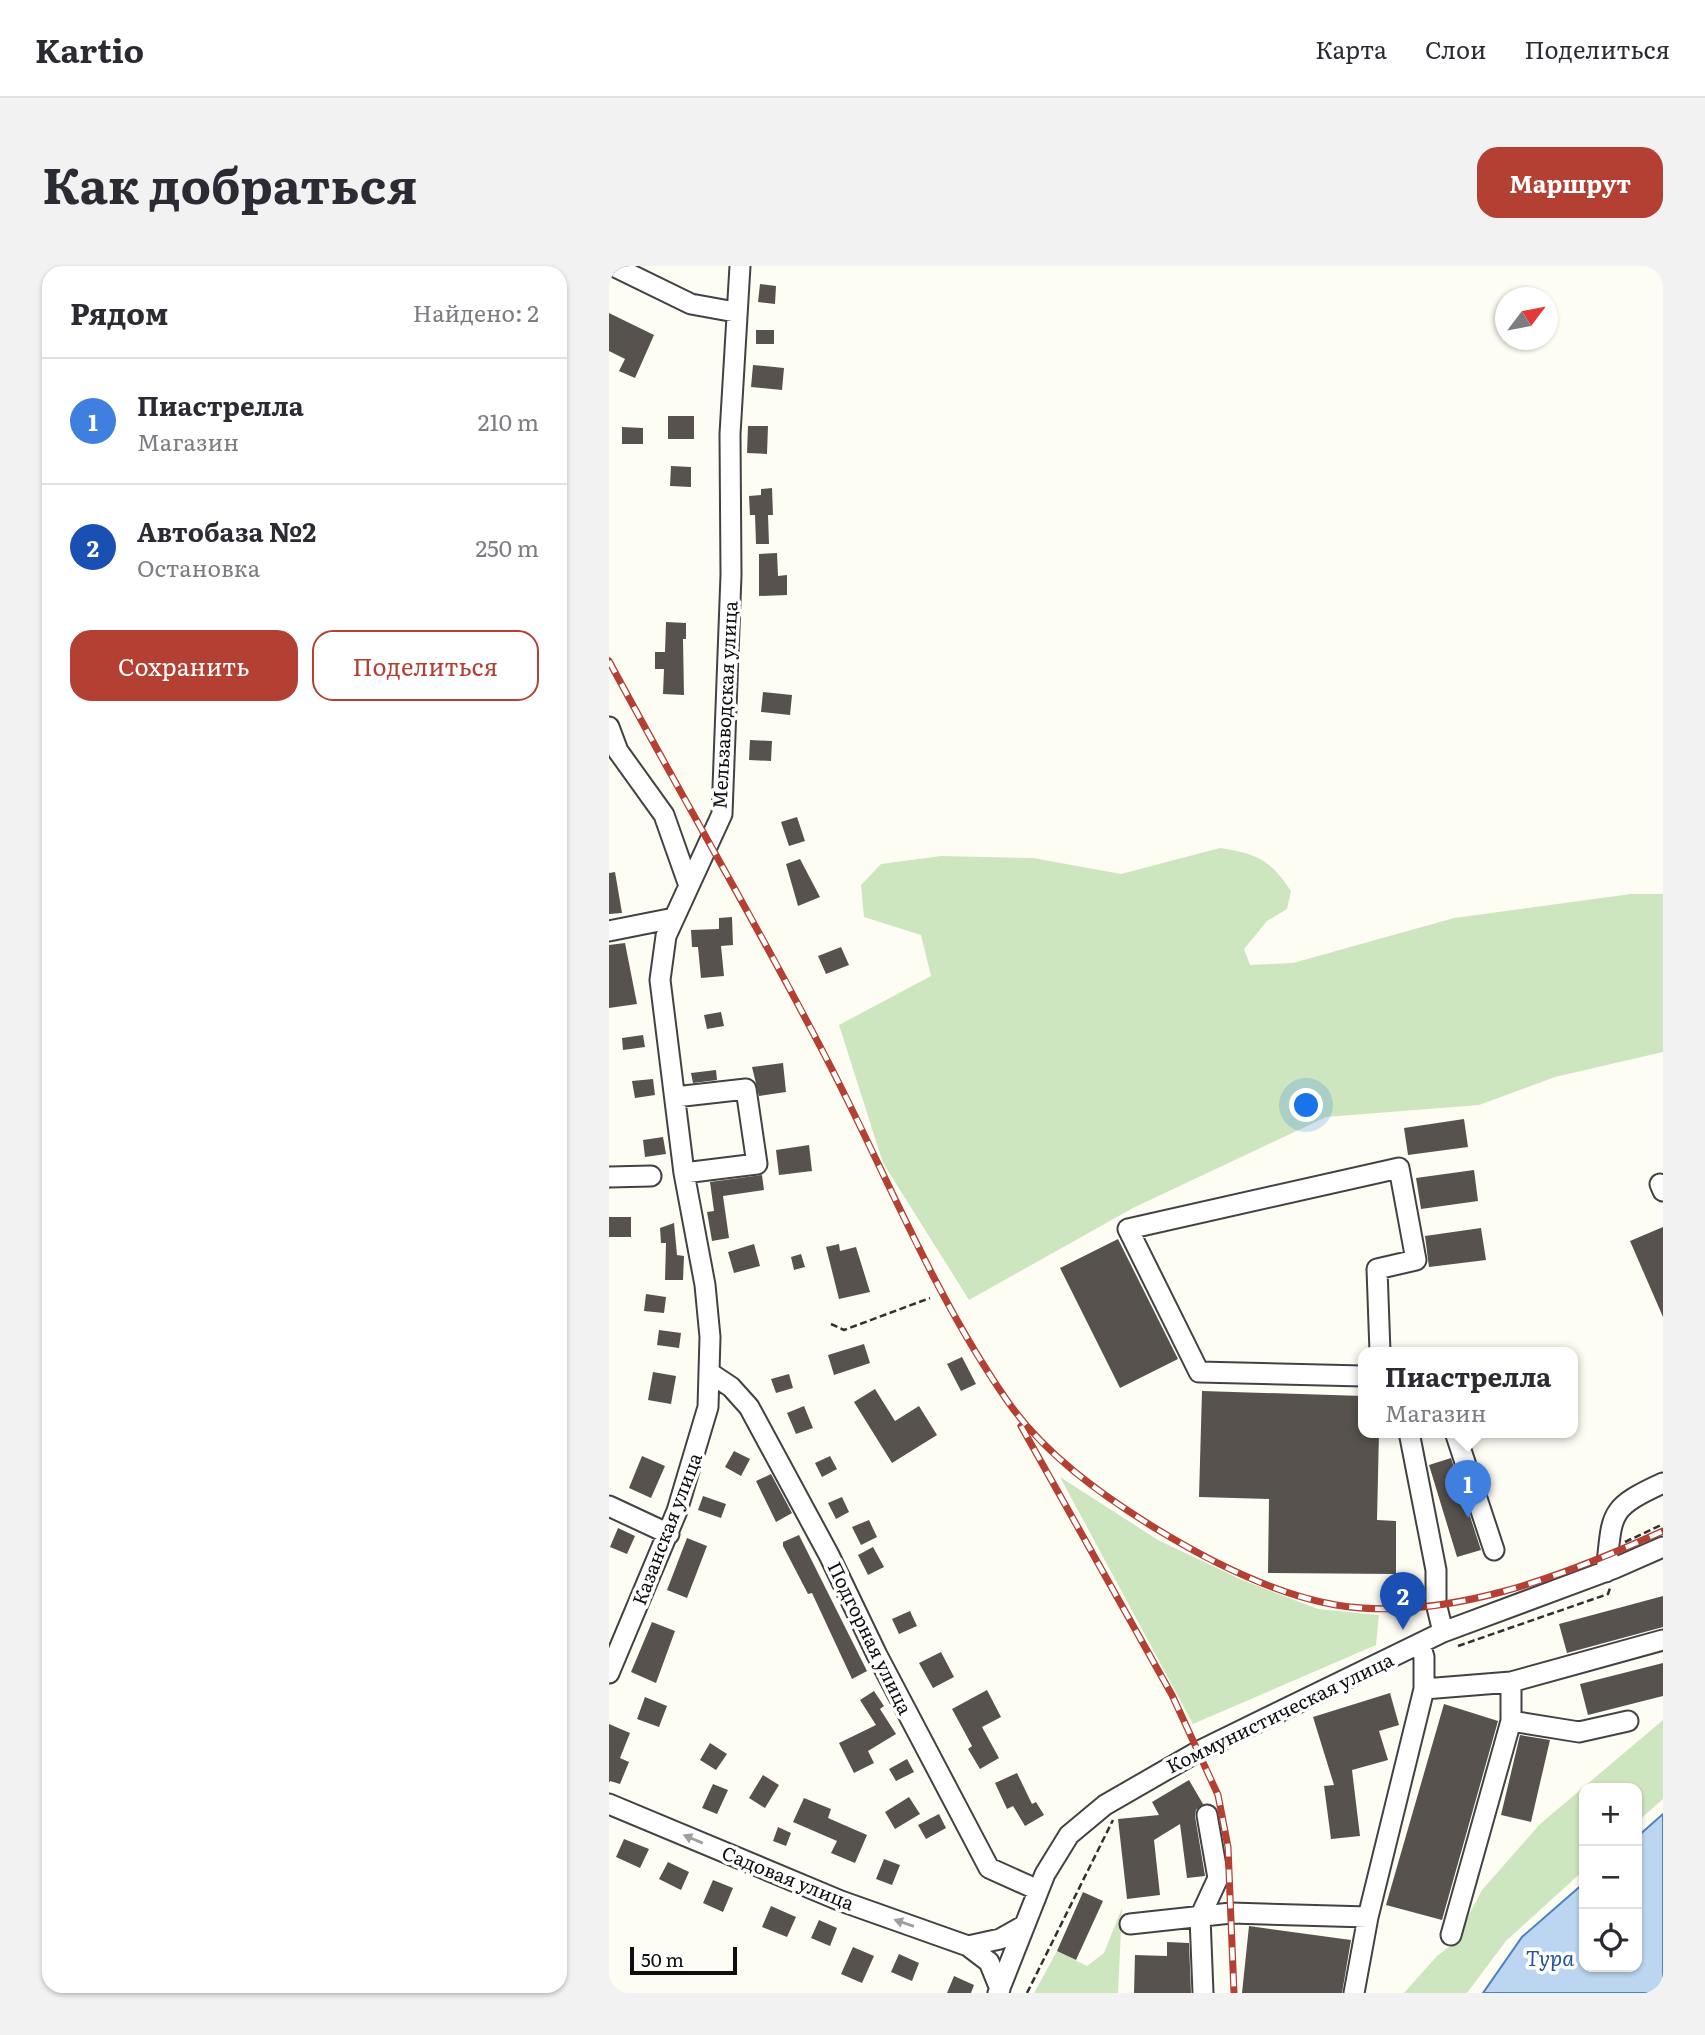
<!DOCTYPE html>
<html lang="ru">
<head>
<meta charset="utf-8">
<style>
  :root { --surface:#fff; --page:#f2f2f3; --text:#2b2b33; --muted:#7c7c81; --line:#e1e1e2; --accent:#b43f33 }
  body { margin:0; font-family:Literata,serif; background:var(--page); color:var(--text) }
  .controls { position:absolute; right:21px; bottom:21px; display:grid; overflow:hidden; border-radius:14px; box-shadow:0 2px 5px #0004 }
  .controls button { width:63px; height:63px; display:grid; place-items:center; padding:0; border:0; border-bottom:2px solid var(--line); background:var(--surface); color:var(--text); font:35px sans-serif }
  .compass { position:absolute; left:886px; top:21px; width:63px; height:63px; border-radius:50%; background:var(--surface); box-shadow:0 2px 5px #0004; rotate:58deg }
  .scale { position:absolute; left:21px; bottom:18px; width:107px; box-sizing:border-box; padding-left:7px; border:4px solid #0f0f0f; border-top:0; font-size:19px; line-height:24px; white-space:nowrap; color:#0f0f0f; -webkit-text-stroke:5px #fff; paint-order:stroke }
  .you { position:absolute; left:698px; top:840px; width:24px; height:24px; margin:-18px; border:5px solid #fff; border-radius:50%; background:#1a73e8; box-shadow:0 0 0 10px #1a73e833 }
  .badge { display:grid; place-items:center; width:46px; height:46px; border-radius:50%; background:var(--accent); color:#fff; font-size:23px; font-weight:700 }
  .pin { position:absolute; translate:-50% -58px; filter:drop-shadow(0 2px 4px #0008) }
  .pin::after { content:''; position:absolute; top:37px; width:24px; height:21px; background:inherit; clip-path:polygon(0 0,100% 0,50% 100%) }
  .popup { position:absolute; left:749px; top:1081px; width:220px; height:91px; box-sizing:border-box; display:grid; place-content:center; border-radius:14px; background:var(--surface); filter:drop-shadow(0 2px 5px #0005); font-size:23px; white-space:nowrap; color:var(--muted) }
  .popup b { font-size:26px; color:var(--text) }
  .popup::after { content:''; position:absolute; left:50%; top:100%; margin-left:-14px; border:14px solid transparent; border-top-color:var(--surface) }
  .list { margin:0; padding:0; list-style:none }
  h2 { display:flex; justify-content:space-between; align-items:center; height:91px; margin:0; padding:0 28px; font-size:30px }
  h2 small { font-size:23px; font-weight:400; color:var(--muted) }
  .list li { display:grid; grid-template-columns:46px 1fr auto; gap:21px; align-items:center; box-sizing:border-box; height:126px; padding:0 28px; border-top:2px solid var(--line) }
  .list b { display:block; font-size:26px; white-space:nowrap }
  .list p { margin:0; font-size:23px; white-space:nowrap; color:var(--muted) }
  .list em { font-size:23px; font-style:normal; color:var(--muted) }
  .actions { display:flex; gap:14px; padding:21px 28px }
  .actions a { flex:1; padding:16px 0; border:2px solid var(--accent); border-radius:21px; text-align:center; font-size:24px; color:var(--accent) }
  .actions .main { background:var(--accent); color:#fff }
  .icon { flex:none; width:38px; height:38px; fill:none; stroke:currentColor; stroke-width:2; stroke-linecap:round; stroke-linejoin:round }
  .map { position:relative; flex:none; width:1054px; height:1727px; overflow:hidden; border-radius:21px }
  header { display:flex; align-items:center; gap:42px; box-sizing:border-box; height:98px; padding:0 35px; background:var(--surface); border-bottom:2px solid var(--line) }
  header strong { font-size:33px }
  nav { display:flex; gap:38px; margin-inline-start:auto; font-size:24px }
  .intro { display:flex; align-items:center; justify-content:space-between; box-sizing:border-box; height:168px; padding:0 42px }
  h1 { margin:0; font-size:49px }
  .button { padding:18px 32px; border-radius:21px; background:var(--accent); color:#fff; font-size:24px; font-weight:700 }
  main { display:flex; gap:42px; padding:0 42px }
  aside { flex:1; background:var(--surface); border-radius:21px; box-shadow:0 2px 5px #0004 }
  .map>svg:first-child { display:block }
</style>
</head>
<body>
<header>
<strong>Kartio</strong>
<nav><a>Карта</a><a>Слои</a><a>Поделиться</a></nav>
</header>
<div class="intro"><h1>Как добраться</h1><a class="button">Маршрут</a></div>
<main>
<aside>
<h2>Рядом<small>Найдено: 2</small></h2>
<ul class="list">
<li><span class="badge" style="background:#3f7fe0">1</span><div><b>Пиастрелла</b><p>Магазин</p></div><em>210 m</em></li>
<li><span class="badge" style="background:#1a4fb4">2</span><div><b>Автобаза №2</b><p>Остановка</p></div><em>250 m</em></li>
</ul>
<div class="actions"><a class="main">Сохранить</a><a>Поделиться</a></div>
</aside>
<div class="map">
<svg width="1054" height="1727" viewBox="0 0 1054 1727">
  <rect width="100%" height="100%" fill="#fefdf3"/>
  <path fill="#cee6bf" d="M611 582C648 588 661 593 682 625L678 643 658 655 635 683 641 699 684 697 845 652 1022 628H1054V786L946 811 870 839 717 851 524 942 360 1034 274 897 230 759 322 710 312 669 255 651 252 619 272 598 332 590 424 592 512 608Z
    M451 1211 549 1274 633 1314 709 1343 770 1349 767 1379 584 1458Z
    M1054 1454V1533L1028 1556V1522H975V1604L897 1675 858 1727H795L828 1690 845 1677 873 1624 931 1558Z
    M513 1642 509 1727H425L448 1685 478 1700 495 1687Z"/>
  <path fill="#bcd6f1" stroke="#4981c2" stroke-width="2" d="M1054 1548V1727H874L913 1671 975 1617V1701H1028V1571Z"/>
  <path fill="#57524d" d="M151 18 167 20 166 38 149 36Z
    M0 47 45 69 26 112 10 105 16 93 0 85Z
    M147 64H165V78H147Z
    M144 99 175 102 173 124 142 121Z
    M59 150H85V173H59Z
    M139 160H159L158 188 138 187Z
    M13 161 34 162V178H13Z
    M62 200 82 201V221L61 220Z
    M163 222 164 249H159L160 278H147L146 249H141L140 230 152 229V223Z
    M168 287 169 310 178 309V329L150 330V288Z
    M57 356 77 357V373H74L75 429 54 428 55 403H46V386H56Z
    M154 426 183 429 181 449 152 446Z
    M141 474 163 475 162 495 140 494Z
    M188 551 196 575 180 580 172 556Z
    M191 593 211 631 189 640 177 598Z
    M6 606 13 647 0 648V607Z
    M123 651 124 679 112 680 115 710 92 712 89 681H83L82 664 110 663V652Z
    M16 677 28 738 0 742V679Z
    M232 681 240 699 217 708 209 690Z
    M112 746 115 760 98 763 95 749Z
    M34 769 36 781 14 784 13 772Z
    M174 797 177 826 150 830 143 801Z
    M107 804 108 814 84 817 82 807Z
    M44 813 46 829 26 832 23 815Z
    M855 853 859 881 799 889 795 862Z
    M54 871 57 888 36 891 34 874Z
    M200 879 203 905 170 909 167 884Z
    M865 904 869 935 812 943 807 912Z
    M153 909 155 924 114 930 120 972 103 975 98 946 105 945 101 916Z
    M0 951H22V971H0Z
    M65 957 68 989 75 990 74 1014H56L57 977H52L51 962Z
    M1054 961V1051L1021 975Z
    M872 962 877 994 820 1001 816 970Z
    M509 973 569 1093 511 1122 451 1002Z
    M145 978 151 1000 125 1007 119 986Z
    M230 978 231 985 247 981 261 1026 230 1033 217 981Z
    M192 988 196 1001 185 1004 182 991Z
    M37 1028 57 1031 55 1047 35 1045Z
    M50 1064 72 1067 70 1082 48 1079Z
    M255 1078 261 1097 225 1109 219 1089Z
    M353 1091 367 1118 352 1125 338 1098Z
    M44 1106 67 1110 62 1138 39 1134Z
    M180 1108 184 1122 167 1127 162 1113Z
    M266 1123 286 1155 310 1140 328 1169 283 1197 245 1136Z
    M593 1125 754 1130V1166H770L768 1254 787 1255V1308L659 1307 660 1233 590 1231Z
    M195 1140 204 1162 187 1168 178 1147Z
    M125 1185 141 1193 132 1210 116 1201Z
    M33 1190 56 1200 42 1232 20 1222Z
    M221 1190 228 1203 213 1211 206 1197Z
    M842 1192 872 1284 848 1291 820 1199Z
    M162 1208 183 1247 167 1256 147 1215Z
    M94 1230 117 1238 112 1252 89 1244Z
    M233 1231 240 1246 227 1253 219 1237Z
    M260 1254 268 1271 252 1279 243 1261Z
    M9 1262 26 1270 18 1288 1 1281Z
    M190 1269 258 1405 243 1413 203 1327 199 1328 174 1280V1276Z
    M78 1272 98 1280 78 1332 58 1324Z
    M264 1281 275 1301 259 1309 249 1289Z
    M1054 1330V1361L958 1387 950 1358Z
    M301 1345 308 1360 290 1368 283 1353Z
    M43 1356 66 1365 47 1417 22 1406Z
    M332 1386 345 1411 324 1422 310 1397Z
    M1054 1397V1430L979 1449 971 1418Z
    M378 1424 392 1451 373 1461 390 1492 371 1503 359 1483 363 1480 343 1443Z
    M265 1425 275 1440 271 1443 287 1468 259 1485 265 1497 245 1507 230 1477 267 1459 251 1434Z
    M781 1427 790 1459 770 1465 779 1494 743 1504 751 1570 722 1573 715 1520 725 1519 704 1451Z
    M36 1431 58 1440 50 1461 28 1453Z
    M835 1438 889 1455 833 1654 777 1639Z
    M0 1458 21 1467 11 1492 20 1496 11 1518 1 1515 0 1517Z
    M911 1469 941 1474 922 1556 892 1549Z
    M101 1477 118 1488 107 1504 91 1494Z
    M298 1493 305 1506 287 1515 280 1503Z
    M408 1507 423 1538 427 1536 435 1549 416 1560 404 1540 398 1543 386 1517Z
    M154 1509 170 1519 156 1542 140 1532Z
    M580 1514 594 1538 587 1544 586 1550 596 1610 578 1612 571 1558 545 1574 551 1629 518 1633 509 1553 550 1549 543 1536Z
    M104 1518 119 1524 108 1548 93 1542Z
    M300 1531 311 1548 286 1563 276 1546Z
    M195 1532 222 1543 219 1552 258 1569 246 1597 222 1587 228 1575 184 1556Z
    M330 1548 337 1562 317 1573 309 1559Z
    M169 1561 182 1567 177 1580 164 1575Z
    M15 1573 40 1583 31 1602 7 1591Z
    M275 1593 291 1599 283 1619 267 1613Z
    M59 1596 80 1606 72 1624 50 1613Z
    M104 1614 124 1622 114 1646 94 1637Z
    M474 1626 494 1635 467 1694 448 1685Z
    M162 1640 187 1651 178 1671 153 1661Z
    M210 1654 228 1662 221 1680 202 1672Z
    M640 1660 742 1674 733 1727H633Z
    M558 1676 580 1677 582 1727H525L526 1689 558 1690Z
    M244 1681 265 1690 253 1717 232 1708Z
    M290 1688 310 1697 303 1715 282 1706Z
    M345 1710 365 1719 362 1727H338Z"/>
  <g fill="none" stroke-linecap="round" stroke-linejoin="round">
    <defs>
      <path id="minor" d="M4 0 82 38 126 46
        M0 461 9 485 55 549 79 617
        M0 665 65 652
        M66 831 137 823 148 898 75 907
        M0 911 42 910
        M1051 918 1054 925
        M101 1107 122 1121 140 1141 220 1289 268 1389 380 1602 429 1624
        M754 1110 590 1106 519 963 790 902 807 994 768 1003 771 1086
        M800 1166 827 1304V1337L834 1366
        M846 1166 885 1284
        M0 1240 60 1268
        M997 1306C1004 1248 997 1243 1054 1217
        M0 1407 68 1245 99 1141 101 1071 96 1019 75 907 51 714 57 670 113 548 122 309 121 168 131 0
        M902 1416 1054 1374
        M815 1423 902 1416V1455L842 1669
        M902 1455 970 1466 1019 1455
        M0 1538 232 1635 359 1680 380 1696 391 1723
        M521 1658 622 1647 759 1651
        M359 1680 391 1673 416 1659
        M389 1727 436 1608 460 1569 496 1539 588 1486 834 1366 1006 1302 1054 1281
        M594 1727 591 1651 609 1612 598 1549
        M745 1727 759 1651 815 1423V1391L811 1378"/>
    </defs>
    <use href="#minor" stroke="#424242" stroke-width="23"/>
    <path stroke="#313131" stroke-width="2.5" stroke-dasharray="7 3.5" stroke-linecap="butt" d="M222 1058 235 1064 321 1032
      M1016 1276 1054 1258
      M849 1380 999 1328 1001 1322
      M418 1727 504 1554"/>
    <use href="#minor" stroke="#fff" stroke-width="19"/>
    <defs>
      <path id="rail" d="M0 395C70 526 145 653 213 784 274 900 322 1025 397 1133 434 1187 491 1228 546 1262 600 1295 664 1328 727 1339 836 1357 957 1309 1054 1265
        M412 1160 563 1429 609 1529 619 1581 625 1727"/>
    </defs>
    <use href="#rail" stroke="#b43f33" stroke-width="7"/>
    <use href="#rail" stroke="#fff" stroke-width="4.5" stroke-dasharray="13" stroke-linecap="butt"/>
  </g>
  <defs><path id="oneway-solid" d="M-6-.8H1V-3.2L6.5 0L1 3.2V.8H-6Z" transform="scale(1.75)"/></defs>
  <g fill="#9f9f9f">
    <use href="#oneway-solid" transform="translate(84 1573) rotate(-157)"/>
    <use href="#oneway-solid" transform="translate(295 1657) rotate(-161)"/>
  </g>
  <g text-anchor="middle" stroke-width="7" stroke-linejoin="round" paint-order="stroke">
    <g font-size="19" fill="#0f0f0f" stroke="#fff">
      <text transform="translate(116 439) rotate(-87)" y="7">Мельзаводская улица</text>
      <text transform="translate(58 1263) rotate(-69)" y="7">Казанская улица</text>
      <text transform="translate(261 1372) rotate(64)" y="7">Подгорная улица</text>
      <text transform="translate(671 1447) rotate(-26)" y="7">Коммунистическая улица</text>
      <text transform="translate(179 1612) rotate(22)" y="7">Садовая улица</text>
    </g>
    <g font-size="21" font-style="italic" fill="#235497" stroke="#fff">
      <text x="941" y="1700">Тура</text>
    </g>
  </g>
</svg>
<div class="controls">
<button>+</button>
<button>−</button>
<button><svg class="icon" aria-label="locate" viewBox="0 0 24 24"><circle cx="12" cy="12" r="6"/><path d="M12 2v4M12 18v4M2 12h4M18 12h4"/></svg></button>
</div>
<svg class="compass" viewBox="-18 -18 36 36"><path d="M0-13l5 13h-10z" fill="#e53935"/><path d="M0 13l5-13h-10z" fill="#7c7c81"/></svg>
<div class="scale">50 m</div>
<div class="you"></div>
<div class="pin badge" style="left:859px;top:1252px;background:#3f7fe0">1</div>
<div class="popup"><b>Пиастрелла</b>Магазин</div>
<div class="pin badge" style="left:794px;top:1364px;background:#1a4fb4">2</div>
</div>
</main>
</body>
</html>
